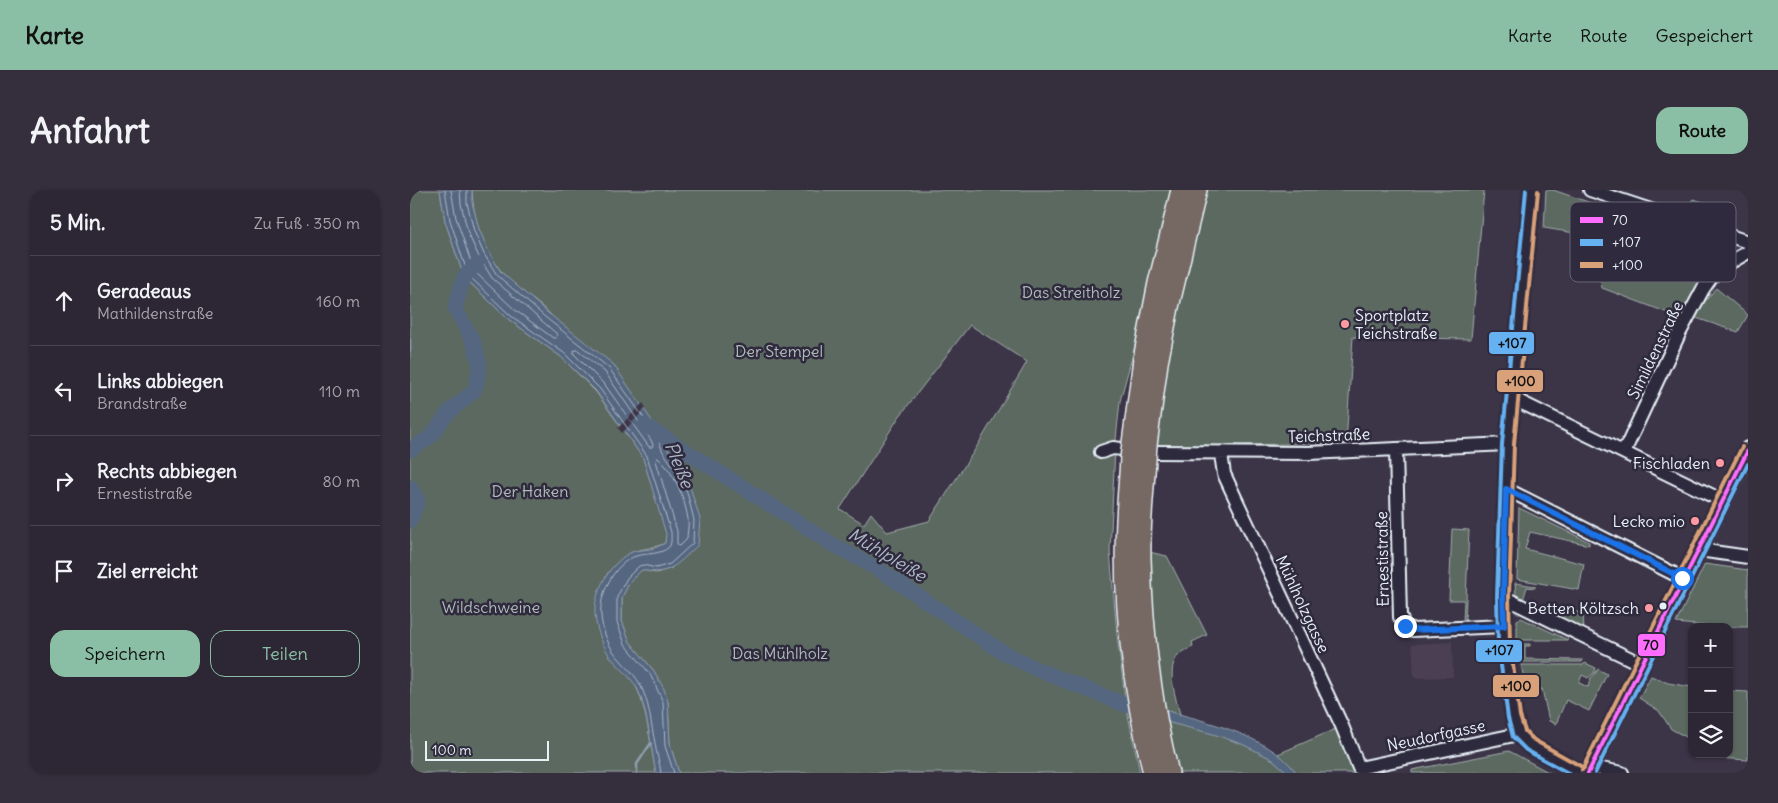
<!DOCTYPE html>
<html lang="de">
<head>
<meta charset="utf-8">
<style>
  :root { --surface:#2d2735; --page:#352f3d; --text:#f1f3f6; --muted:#a7a5ad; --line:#484450; --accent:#8abfa5 }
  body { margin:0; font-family:Delius,sans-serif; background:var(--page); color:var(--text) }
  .controls { position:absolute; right:15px; bottom:15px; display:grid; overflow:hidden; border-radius:10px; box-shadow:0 1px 4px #0004 }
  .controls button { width:45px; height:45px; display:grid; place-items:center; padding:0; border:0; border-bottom:1px solid var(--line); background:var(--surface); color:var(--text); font:25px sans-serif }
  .scale { position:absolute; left:15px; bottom:12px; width:124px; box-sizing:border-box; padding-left:5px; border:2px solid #e8f1f8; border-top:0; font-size:14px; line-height:18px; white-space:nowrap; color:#e8f1f8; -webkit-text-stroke:4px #2f2a3d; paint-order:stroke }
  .stop { position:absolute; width:15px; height:15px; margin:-11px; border:4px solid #1a73e8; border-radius:50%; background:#fff }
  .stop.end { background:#1a73e8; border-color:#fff; box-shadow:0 1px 5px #0008 }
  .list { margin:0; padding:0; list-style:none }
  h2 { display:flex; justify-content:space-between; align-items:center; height:65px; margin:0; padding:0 20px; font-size:21px }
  h2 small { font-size:16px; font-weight:400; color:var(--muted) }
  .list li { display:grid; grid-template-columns:32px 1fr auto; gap:15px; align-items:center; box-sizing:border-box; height:90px; padding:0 20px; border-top:1px solid var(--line) }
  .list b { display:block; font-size:19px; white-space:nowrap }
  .list p { margin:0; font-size:16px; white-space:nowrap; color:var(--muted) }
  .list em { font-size:16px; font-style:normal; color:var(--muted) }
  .actions { display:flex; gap:10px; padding:15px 20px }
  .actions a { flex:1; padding:11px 0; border:1px solid var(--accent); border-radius:15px; text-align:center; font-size:18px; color:var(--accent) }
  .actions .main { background:var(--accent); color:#111 }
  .icon { flex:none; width:28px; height:28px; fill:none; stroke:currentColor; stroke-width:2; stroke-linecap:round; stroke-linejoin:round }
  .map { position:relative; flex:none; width:1338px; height:583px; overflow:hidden; border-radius:15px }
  header { display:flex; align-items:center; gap:30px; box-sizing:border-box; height:70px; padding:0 25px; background:var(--accent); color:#111 }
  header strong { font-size:24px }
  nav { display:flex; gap:28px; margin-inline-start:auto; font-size:18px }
  .intro { display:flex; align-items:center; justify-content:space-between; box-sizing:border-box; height:120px; padding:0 30px }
  h1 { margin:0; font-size:35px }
  .button { padding:12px 22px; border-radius:15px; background:var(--accent); color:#111; font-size:18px; font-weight:700 }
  main { display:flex; gap:30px; padding:0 30px }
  aside { flex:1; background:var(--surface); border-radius:15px; box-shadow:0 1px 4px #0004 }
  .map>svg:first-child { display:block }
</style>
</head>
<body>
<header>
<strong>Karte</strong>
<nav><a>Karte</a><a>Route</a><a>Gespeichert</a></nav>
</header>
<div class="intro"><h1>Anfahrt</h1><a class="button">Route</a></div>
<main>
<aside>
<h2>5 Min.<small>Zu Fuß · 350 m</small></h2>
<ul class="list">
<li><svg class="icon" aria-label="ahead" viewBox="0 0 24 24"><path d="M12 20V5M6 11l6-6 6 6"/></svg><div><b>Geradeaus</b><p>Mathildenstraße</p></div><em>160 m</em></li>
<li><svg class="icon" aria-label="left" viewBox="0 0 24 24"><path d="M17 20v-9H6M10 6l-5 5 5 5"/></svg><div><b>Links abbiegen</b><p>Brandstraße</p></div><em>110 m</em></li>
<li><svg class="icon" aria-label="right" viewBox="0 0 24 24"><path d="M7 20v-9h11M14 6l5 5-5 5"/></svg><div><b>Rechts abbiegen</b><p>Ernestistraße</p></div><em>80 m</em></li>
<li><svg class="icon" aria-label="arrive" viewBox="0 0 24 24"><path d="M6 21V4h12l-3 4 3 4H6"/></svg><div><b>Ziel erreicht</b></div></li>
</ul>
<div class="actions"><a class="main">Speichern</a><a>Teilen</a></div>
</aside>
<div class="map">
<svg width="1338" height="583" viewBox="0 0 1338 583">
  <rect width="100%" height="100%" fill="#3c3447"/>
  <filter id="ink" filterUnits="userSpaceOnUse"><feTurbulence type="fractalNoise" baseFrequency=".02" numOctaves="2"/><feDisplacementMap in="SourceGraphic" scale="10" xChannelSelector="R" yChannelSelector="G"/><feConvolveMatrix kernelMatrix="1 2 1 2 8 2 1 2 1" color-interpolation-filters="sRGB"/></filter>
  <g filter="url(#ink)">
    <path fill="#4c3f53" d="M1042 452 1043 487 1004 488 1002 454Z"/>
    <path fill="#5b6960" stroke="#a2adac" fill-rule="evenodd" d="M0 0H30L35 31 54 87 98 129 150 166 186 202 233 268 257 344 255 353C245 358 236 358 225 361 213 365 205 375 197 384L199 464C206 472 215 479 221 488 237 510 240 556 246 583H0Z
      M62 0H763L724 160 710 211 705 259 700 361 707 445 716 515 730 583H269L260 555 258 512 244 481 220 452 212 431V407L221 390 232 380 246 383 262 378 273 281 258 260 251 244C214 204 178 163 140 124 125 109 104 98 91 81 73 59 63 28 62 0ZM560 135 617 172 566 258 519 331 477 342 461 323 454 334 430 319 489 227Z
      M795 0H1074L1061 149 943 147 936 253 826 255 810 259 744 258 758 160Z
      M1136 0H1143L1322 61V64C1298 77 1287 106 1274 129L1192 98 1183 46 1134 38Z
      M1283 9 1314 18 1316 23 1313 28 1282 19 1279 14Z
      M1306 98 1338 125 1328 142 1286 128 1293 114Z
      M1109 318 1179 352V355L1120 342 1115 359 1174 374 1169 400 1107 389Z
      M1042 339 1059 340 1055 432H1053L1054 410H1039Z
      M739 362 757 366 797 445 782 452 783 457C779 459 772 461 769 465 755 477 766 509 770 524L754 520 748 489Z
      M1295 374 1338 380V437H1306L1266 433Z
      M1105 393 1125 396V398L1117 397 1113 410 1106 405Z
      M1131 416 1173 423 1174 441 1131 419Z
      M1111 428 1158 450H1107V430Z
      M1107 454H1120V456H1115V469L1173 470 1172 472H1111Z
      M1175 473 1186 478 1184 483 1178 488 1172 485 1169 493 1178 497 1181 490 1180 489 1185 484 1188 479 1197 484 1179 521 1156 510 1146 534 1139 531 1132 499 1117 502 1111 475H1173Z
      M1241 486 1258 493 1282 497V550L1261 539 1249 521 1229 508Z
      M1319 501 1338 502V570L1289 567 1288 564H1319Z
      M756 531C795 540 850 552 878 583H767Z
      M930 537 949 583H887L868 564Z
      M1099 561 1140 583H1002V580Z"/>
    <path fill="#556680" stroke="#909eb0" d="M30 0H62V12L69 39 79 62 91 82 138 123 203 174 251 244 258 260 273 281 281 300 290 329 288 355C269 372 260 387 232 380L221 390 212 407V431L220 452 244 481 254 499 258 512 260 555 269 583H246C241 559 238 522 228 500 221 486 208 477 199 465 192 454 186 438 185 425 183 402 201 371 222 362 228 360 235 360 241 359 246 358 251 355 255 353L256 344 233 268 186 201 150 166 98 129 54 87 35 31Z
      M697 504C750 522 822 531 868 564 875 569 881 576 887 583H878L862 569 832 554 803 544 714 521Z"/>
    <path fill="#3c3447" d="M233 213 236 218 212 243 208 238Z"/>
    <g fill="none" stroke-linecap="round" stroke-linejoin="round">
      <path stroke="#adb9c8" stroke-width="1" d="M35 0 40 30 58 85 101 126 154 163 190 199 237 266 261 342C261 346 262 354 259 357 251 365 236 363 226 366 208 372 196 393 192 410 188 426 194 447 203 461 213 475 227 484 233 501 240 517 241 535 245 553 246 563 250 573 251 583
        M41 0 46 28 64 81 105 120 143 148H146L147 144 82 88 69 67 58 43 51 14 50 0
        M57 0V13L64 41 74 64 87 85 135 127 199 178 247 247 253 262 268 283 277 302 284 330 283 353 260 374 246 378 233 375 229 376 217 388 207 407V432L215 454 240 484 253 512 255 556 264 583
        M168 160 195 182 241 250 243 255 242 257H239L195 195 164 164V161Z
        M248 268C264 281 275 309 278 329 279 335 277 343 277 349L270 356 267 354V341L246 271Z"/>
      <path stroke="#909eb0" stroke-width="2.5" d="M0 150V161
        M227 583V574L241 553"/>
      <path stroke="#556680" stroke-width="15" d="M235 235 422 354 471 381 591 461 626 479 716 515
        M0 260 20 247 39 222 65 200 70 175 64 153 45 118 54 87 67 74
        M0 297 8 311 0 331"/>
      <defs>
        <path id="minor" d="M1122 0 1098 254 1093 407 1094 453 1104 527 1109 544 1120 555 1171 583
          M1180 0 1338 52
          M1102 208 1313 311
          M986 259 990 427 995 436 1003 440 1094 436
          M691 262 703 258 712 259
          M741 262 899 263 1098 254
          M1214 262 1269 144 1293 99 1302 86 1314 76 1338 62
          M811 264 814 284 932 536 949 578 1109 544
          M1096 299 1274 389
          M1289 360 1338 367
          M1093 407 1231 474
          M1181 577 1212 583"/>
        <path id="major" d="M1178 583 1338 260"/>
        <path id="highway" d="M722 253 733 169 748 93 771 0
          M737 255 748 173 759 117 787 0
          M720 268C719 288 717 308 716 329 712 413 723 501 743 583
          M736 269C734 302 730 335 731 368 733 440 741 513 759 583"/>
      </defs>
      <use href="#minor" stroke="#e8f1f8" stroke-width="16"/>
      <use href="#major" stroke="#e8f1f8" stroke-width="20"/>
      <use href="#highway" stroke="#e8f1f8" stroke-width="22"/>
      <use href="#minor" stroke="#2f2a3d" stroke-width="12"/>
      <use href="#major" stroke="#766964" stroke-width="16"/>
      <use href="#highway" stroke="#766964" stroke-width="19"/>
      <defs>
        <path id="highway-bridge" d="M720 268 722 253
          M736 269 737 255"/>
      </defs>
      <use href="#highway-bridge" stroke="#e8f1f8" stroke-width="22" stroke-linecap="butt"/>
      <use href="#highway-bridge" stroke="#766964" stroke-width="19"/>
      <defs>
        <path id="bus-1" d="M1178 583 1338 260"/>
        <path id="bus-2" d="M1116 0 1092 254 1087 407 1088 453 1098 528 1103 547 1116 560 1158 583
          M1185 583 1338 274"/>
        <path id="bus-3" d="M1128 1 1104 254 1099 407 1100 453 1110 526 1115 541 1124 550 1174 578
          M1172 580 1332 257"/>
      </defs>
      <use href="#bus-1" stroke="#2f2a3d" stroke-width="8"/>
      <use href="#bus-2" stroke="#2f2a3d" stroke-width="8"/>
      <use href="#bus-3" stroke="#2f2a3d" stroke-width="8"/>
      <use href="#bus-1" stroke="#ff6dff" stroke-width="4"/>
      <use href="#bus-2" stroke="#66b1f2" stroke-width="4"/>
      <use href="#bus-3" stroke="#d9a179" stroke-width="4"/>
    </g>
  </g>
  <g fill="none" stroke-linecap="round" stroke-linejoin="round" filter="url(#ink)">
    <path stroke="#1a73e8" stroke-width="6" d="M995 436 1003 440 1094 436 1093 407 1096 299 1272 388"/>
  </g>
  <g fill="#ff9aa2" stroke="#2f2a3d" stroke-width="2">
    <circle cx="935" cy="134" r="5"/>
    <circle cx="1310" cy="273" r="5"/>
    <circle cx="1285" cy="331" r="5"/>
    <circle cx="1239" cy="418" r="5"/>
  </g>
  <circle fill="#e8f1f8" stroke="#2f2a3d" stroke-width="2" cx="1253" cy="416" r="4.5"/>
  <g text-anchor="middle" stroke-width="5" stroke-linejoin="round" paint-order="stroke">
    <g font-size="16" fill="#b0bbbb" stroke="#2f2a3d">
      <text x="661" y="108">Das Streitholz</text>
      <text x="369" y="167">Der Stempel</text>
      <text x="120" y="307">Der Haken</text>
      <text x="81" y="423">Wildschweine</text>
      <text x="370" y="469">Das Mühlholz</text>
    </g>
    <g font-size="16" fill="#e8f1f8" stroke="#2f2a3d" text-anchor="end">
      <text x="945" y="131" text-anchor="start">Sportplatz<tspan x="945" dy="18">Teichstraße</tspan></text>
      <text x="1300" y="279">Fischladen</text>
      <text x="1275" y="337">Lecko mio</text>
      <text x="1229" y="424">Betten Költzsch</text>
    </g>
    <g font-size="16" fill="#e8f1f8" stroke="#2f2a3d">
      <text transform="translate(1245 160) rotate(-64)" y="6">Simildenstraße</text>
      <text transform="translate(919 245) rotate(-2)" y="6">Teichstraße</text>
      <text transform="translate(972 369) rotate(-91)" y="6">Ernestistraße</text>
      <text transform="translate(893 414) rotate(65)" y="6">Mühlholzgasse</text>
      <text transform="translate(1026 545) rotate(-12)" y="6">Neudorfgasse</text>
    </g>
    <g font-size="18" font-style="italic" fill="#adb9c8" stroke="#2f2a3d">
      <text transform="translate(269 275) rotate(68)" y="6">Pleiße</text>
      <text transform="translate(477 365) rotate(31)" y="6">Mühlpleiße</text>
    </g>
  </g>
  <rect x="1160" y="12" width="166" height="80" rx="8" fill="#2f2a3d" stroke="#666675" stroke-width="1"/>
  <rect x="1170" y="27" width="23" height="6" fill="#ff6dff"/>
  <rect x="1170" y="49" width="23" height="7" fill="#66b1f2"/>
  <rect x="1170" y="72" width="23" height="6" fill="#d9a179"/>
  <g font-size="14" fill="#e8f1f8">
    <text x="1202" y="35">70</text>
    <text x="1202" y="57">+107</text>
    <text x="1202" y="80">+100</text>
  </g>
  <g stroke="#2f2a3d" stroke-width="2">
    <rect x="1078" y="141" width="47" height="24" rx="5" fill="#66b1f2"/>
    <rect x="1086" y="179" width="48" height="24" rx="5" fill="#d9a179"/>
    <rect x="1227" y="443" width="29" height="24" rx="5" fill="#ff6dff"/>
    <rect x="1065" y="449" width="48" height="24" rx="5" fill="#66b1f2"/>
    <rect x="1082" y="484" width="48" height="24" rx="5" fill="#d9a179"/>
  </g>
  <g font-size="14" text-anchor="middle" font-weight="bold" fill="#111">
    <text x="1102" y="158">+107</text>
    <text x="1110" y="196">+100</text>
    <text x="1241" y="460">70</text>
    <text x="1089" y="465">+107</text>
    <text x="1106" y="501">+100</text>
  </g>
</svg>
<div class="controls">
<button>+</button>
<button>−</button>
<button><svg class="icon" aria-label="layers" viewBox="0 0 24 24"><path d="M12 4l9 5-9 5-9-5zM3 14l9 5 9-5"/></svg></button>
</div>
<div class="scale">100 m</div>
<div class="stop" style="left:1272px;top:388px"></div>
<div class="stop end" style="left:995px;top:436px"></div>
</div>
</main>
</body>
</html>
